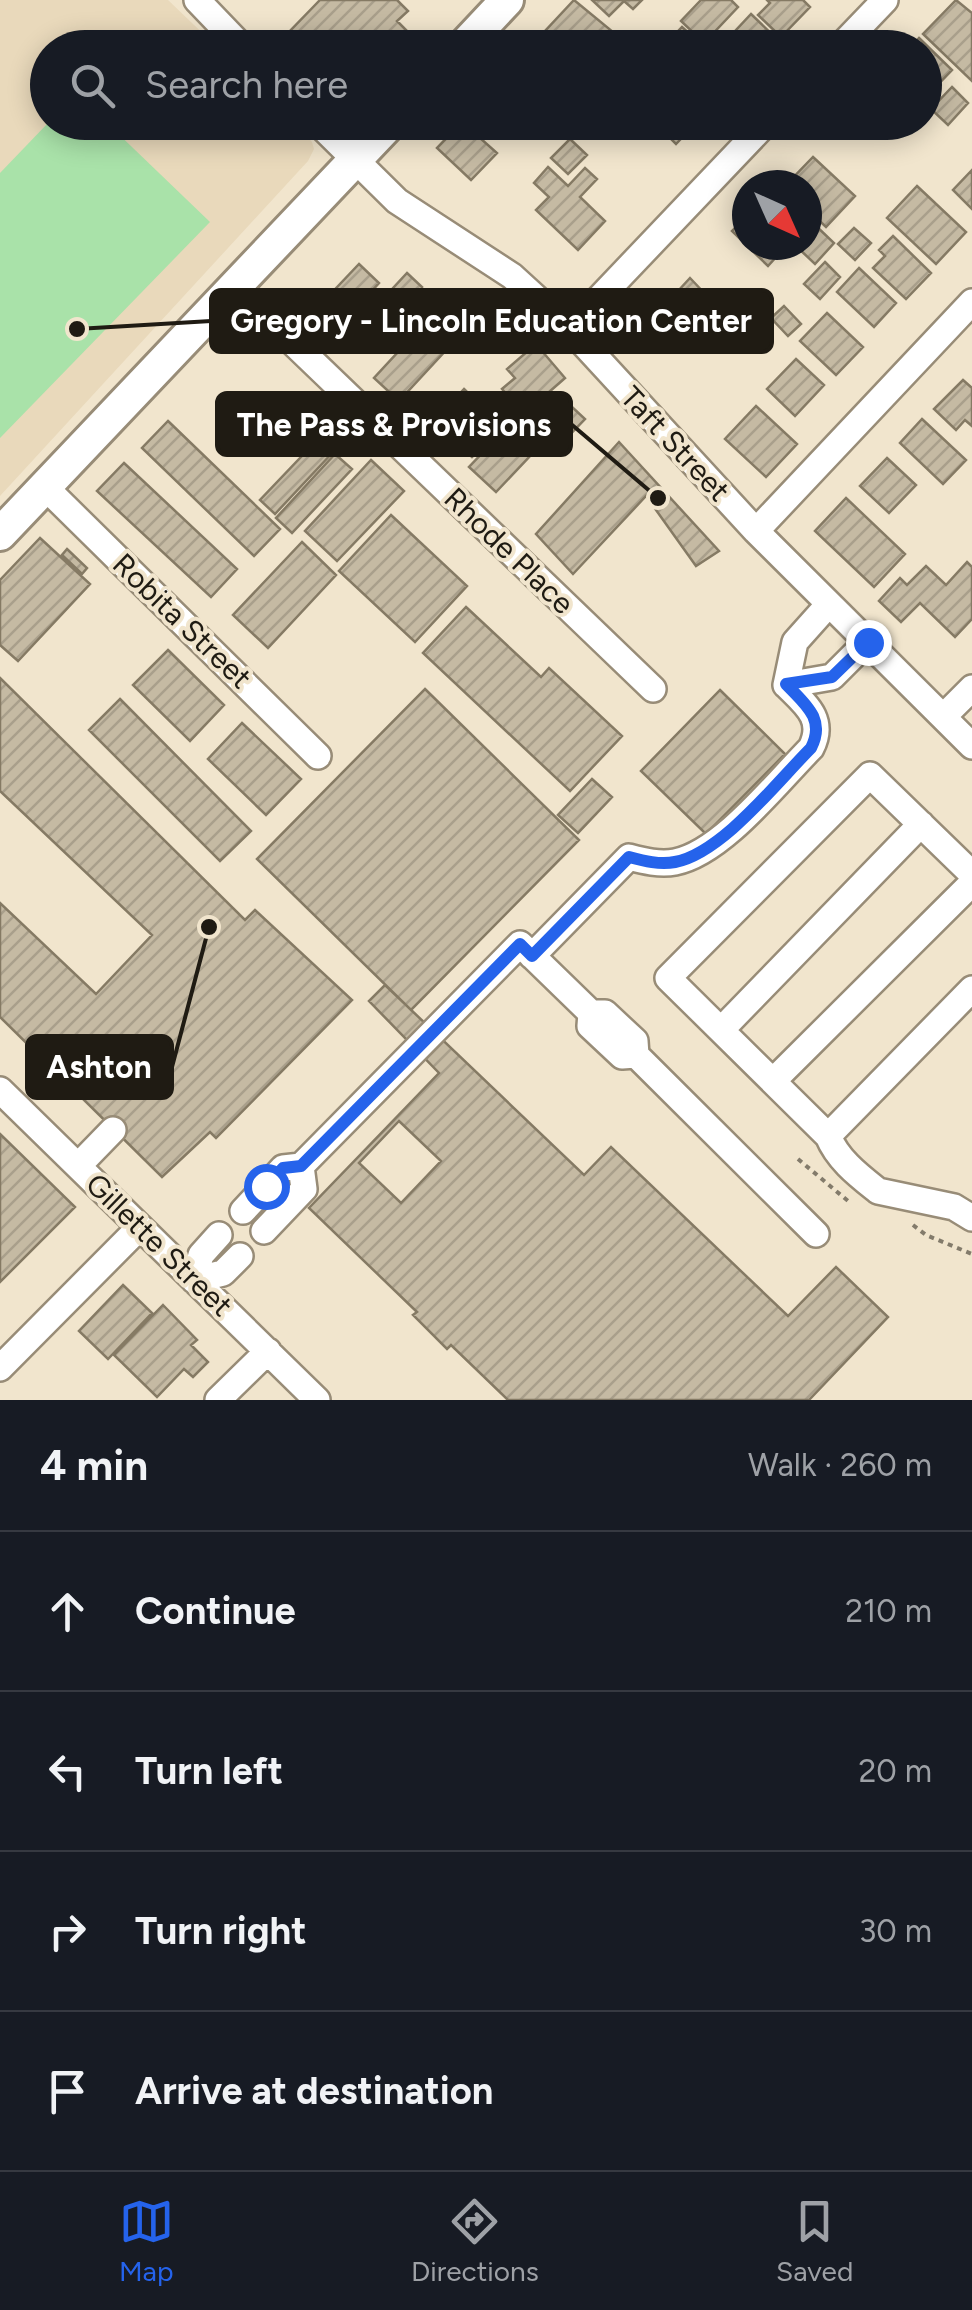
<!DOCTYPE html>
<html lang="en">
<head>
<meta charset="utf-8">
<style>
  :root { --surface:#171b24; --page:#20242c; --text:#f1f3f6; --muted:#9ea1a6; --line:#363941; --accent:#2563eb }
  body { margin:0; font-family:Figtree,sans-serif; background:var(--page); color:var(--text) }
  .compass { position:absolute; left:732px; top:170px; width:90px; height:90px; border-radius:50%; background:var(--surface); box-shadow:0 5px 25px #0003; rotate:135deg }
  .stop { position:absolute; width:30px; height:30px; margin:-22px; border:8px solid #2563eb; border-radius:50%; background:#fff }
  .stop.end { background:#2563eb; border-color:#fff; box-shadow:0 2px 10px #0008 }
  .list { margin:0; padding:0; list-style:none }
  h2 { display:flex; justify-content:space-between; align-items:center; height:130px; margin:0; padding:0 40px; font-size:42px }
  h2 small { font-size:32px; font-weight:400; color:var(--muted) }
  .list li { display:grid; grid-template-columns:65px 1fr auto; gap:30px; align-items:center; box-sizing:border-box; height:160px; padding:0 40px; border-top:2px solid var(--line) }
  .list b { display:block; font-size:38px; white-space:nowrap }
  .list em { font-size:32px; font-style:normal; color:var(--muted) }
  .icon { flex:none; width:55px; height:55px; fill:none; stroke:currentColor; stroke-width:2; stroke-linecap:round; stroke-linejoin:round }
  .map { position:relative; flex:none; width:972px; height:1400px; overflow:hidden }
  .search { position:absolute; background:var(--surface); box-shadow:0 5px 25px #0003; left:30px; right:30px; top:30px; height:110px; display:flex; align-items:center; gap:25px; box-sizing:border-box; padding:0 35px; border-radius:55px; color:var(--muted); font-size:38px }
  .sheet { height:770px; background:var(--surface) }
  nav { display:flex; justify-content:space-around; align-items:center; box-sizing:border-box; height:140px; border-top:2px solid var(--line); background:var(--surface); font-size:28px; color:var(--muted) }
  nav a { display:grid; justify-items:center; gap:5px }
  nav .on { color:var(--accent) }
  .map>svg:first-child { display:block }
</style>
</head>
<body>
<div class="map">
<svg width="972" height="1400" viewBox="0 0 972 1400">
  <defs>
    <pattern id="building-hatch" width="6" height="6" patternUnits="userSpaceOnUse" patternTransform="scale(2.5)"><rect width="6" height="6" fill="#c5baa3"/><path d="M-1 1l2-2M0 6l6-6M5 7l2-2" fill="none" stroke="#a99f8b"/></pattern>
  </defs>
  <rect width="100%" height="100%" fill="#f1e5cd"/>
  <path fill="#e9d9bb" d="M0 0H168L217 47 48 48V122L295 123 312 142 314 149 308 161 0 496Z"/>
  <path fill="#a9e2a9" d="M49 122 107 123 210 222 0 438V173Z"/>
  <path fill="url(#building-hatch)" stroke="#857a64" stroke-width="2.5" fill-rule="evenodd" d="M320 0H397L408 11 397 21 420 44 417 48H305L289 32Z
    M574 0 613 32 598 48 588 40 581 48H565L546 30Z
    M592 0H642L633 9 624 1 609 16Z
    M701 0H731L738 7 704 43 681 21Z
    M767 0H803L810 7 781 37 758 15 770 3Z
    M956 0 972 13V81L923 34Z
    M751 14 781 43 777 48H727L723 44Z
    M682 27 704 47 703 48H662Z
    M919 38 952 70 925 98 924 48H910Z
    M952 87 968 103 948 125 931 109Z
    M462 122 497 153 471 180 437 148Z
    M654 122H697L676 144Z
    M570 139 587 155 568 174 551 158Z
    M813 157 855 196 826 227 807 209V185H786Z
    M548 167 568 186 585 168 597 179 580 197 605 221 578 250 536 210 549 197 534 183Z
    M972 170V209L953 190Z
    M917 186 966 232 936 264 887 218Z
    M747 216V245H787L768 266 732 231Z
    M814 224 834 243 815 264 795 245H807V232Z
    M854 228 871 243 855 260 838 244Z
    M893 236 931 273 906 299 873 268 885 256 879 250Z
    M825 262 840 277 820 299 804 284Z
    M359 264 379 283 326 341 305 321Z
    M859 268 896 303 874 327 837 292Z
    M407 273 422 287 397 314 382 300Z
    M690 278 726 316 703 340 690 328 669 351 651 334 661 324 654 317Z
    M448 298 473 321 399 401 374 378Z
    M784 306 801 324 788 336 771 318Z
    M827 313 863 347 836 375 800 341Z
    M536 344 565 378 524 414 502 389 515 378 507 369Z
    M796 359 824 385 795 416 767 389Z
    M963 380 972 388V426L965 420 956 430 934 409Z
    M464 389 503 428 472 457 434 421Z
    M557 393 585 419 560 445 550 435 496 492 469 467 513 421 522 429Z
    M756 406 797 444 766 477 725 439Z
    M922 419 966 460 943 484 900 443Z
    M168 421 280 529 254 556 142 448Z
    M321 436 335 450 275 514 260 500Z
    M619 442 719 551 696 566 646 496 573 574 536 534Z
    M335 454 352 469 292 533 276 518Z
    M887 458 916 485 889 513 860 486Z
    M371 460 404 491 337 561 305 531Z
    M124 463 237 569 211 597 97 491Z
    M846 498 905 554 874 587 815 531Z
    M391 515 467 586 415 642 339 571Z
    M40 538 90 584 18 661 0 645V580Z
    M302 542 336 575 268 648 233 615Z
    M67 549 87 568 82 574 62 555Z
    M967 562 972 567V619L955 637 920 603 901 622 879 601 900 578 907 585 926 566 946 585Z
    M466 607 541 677 549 668 622 736 570 791 423 653Z
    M168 650 224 705 190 741 133 685Z
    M0 678 245 920 255 910 352 1000 216 1138 210 1132 162 1177 0 1017V903L96 994 152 935 0 791Z
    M425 689 579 840 411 1010 257 859Z
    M720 690 785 754 706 834 641 771Z
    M120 699 251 831 220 861 89 730Z
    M242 723 301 779 266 815 208 759Z
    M592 779 612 797 578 833 558 815Z
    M385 985 584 1175 611 1147 788 1316 836 1267 888 1317 809 1400H508L451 1345 447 1349 413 1315 417 1312 309 1208 439 1073 369 1001ZM399 1121 441 1161 401 1203 359 1163Z
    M0 1134 75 1207 0 1282Z
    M123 1285 152 1313 108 1359 79 1331Z
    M163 1305 197 1340 191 1345 208 1362 193 1377 184 1369 157 1397 114 1355Z"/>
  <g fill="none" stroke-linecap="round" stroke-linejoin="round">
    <defs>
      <path id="minor" d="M197 0 243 48
        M839 48 885 0
        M317 122 397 201 512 276 570 329 756 531 972 746
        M236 288 653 689
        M570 329 767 122
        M45 487 318 756
        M756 531 972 302
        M786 685 832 677 867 642
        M786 685 795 642 829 604
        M943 717 972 688
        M972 874 870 775 668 978 828 1136C838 1160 858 1175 878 1191L954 1207 972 1218
        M532 956 629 857C644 861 660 865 675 862 722 853 777 782 811 748 826 719 805 704 786 685
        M591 1013H605L635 1041 636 1055 816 1234
        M721 1030 921 824
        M773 1081 972 883
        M0 1090 317 1400
        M828 1136 972 989
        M78 1166 113 1130
        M301 1166 520 944 591 1013 590 1026 622 1056 636 1055
        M243 1211 283 1168 301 1166 304 1189 264 1231
        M219 1235 201 1255 194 1280 223 1273 240 1256
        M0 1368 140 1227
        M218 1400 268 1351"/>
      <path id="major" d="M462 48 507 0
        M0 534 391 122"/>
    </defs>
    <use href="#minor" stroke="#988c77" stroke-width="30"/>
    <use href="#major" stroke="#988c77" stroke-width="38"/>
    <path stroke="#837b6b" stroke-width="4" stroke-dasharray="5 5" stroke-linecap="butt" d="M798 1159 848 1201
      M913 1225 926 1235 972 1254"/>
    <use href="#minor" stroke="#fff" stroke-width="25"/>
    <use href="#major" stroke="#fff" stroke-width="32"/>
  </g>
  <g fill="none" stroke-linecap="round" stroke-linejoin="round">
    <path stroke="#2563eb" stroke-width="12" d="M266 1186 283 1168 301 1166 520 944 532 956 629 857C644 861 660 865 675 862 722 853 777 782 811 748 826 719 805 704 786 684L832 677 868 642"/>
  </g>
  <g text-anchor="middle" stroke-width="8" stroke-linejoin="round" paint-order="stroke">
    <g font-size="30" fill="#1f1b13" stroke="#f1e5cd">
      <text transform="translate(675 444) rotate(47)" y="10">Taft Street</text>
      <text transform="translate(509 551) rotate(44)" y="10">Rhode Place</text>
      <text transform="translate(182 621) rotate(44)" y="10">Robita Street</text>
      <text transform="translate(159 1245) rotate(44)" y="10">Gillette Street</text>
    </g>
  </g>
  <path fill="none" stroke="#1f1b13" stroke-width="4" d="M77 329L211 321M658 498L571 424M209 927L172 1067"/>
  <g fill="#1f1b13" stroke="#f1e5cd" stroke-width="4">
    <circle cx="77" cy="329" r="10"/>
    <circle cx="658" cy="498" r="10"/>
    <circle cx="209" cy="927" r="10"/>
  </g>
  <g fill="#1f1b13" stroke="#1f1b13" stroke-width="4">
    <rect x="211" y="290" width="561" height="62" rx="10"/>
    <rect x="217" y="393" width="354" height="62" rx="10"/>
    <rect x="27" y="1036" width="145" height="62" rx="10"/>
  </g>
  <g font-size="32" text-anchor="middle" font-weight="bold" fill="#fff">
    <text x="491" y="332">Gregory - Lincoln Education Center</text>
    <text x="394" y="436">The Pass &amp; Provisions</text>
    <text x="99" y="1078">Ashton</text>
  </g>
</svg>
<svg class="compass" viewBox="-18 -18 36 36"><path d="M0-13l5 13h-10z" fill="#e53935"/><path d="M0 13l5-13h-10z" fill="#9ea1a6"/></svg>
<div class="stop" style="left:266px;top:1186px"></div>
<div class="stop end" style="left:868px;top:642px"></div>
<div class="search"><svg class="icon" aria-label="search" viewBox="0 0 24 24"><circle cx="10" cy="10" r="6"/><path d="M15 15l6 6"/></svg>Search here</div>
</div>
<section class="sheet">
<h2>4 min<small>Walk · 260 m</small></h2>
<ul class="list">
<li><svg class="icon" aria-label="ahead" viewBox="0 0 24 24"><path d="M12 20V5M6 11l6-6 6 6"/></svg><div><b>Continue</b></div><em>210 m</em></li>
<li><svg class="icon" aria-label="left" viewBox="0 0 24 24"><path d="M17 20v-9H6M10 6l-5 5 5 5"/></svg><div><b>Turn left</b></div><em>20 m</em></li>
<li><svg class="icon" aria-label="right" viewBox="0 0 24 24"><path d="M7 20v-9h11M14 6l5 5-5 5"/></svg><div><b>Turn right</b></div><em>30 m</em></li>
<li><svg class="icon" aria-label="arrive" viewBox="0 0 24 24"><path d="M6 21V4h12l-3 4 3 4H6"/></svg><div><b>Arrive at destination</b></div></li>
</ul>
</section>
<nav>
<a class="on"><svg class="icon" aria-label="map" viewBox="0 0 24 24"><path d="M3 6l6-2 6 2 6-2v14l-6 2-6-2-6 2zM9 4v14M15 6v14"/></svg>Map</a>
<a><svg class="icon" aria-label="directions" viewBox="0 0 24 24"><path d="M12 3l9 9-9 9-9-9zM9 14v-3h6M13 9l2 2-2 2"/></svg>Directions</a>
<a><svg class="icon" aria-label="saved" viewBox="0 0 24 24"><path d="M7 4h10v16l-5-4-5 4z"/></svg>Saved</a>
</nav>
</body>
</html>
